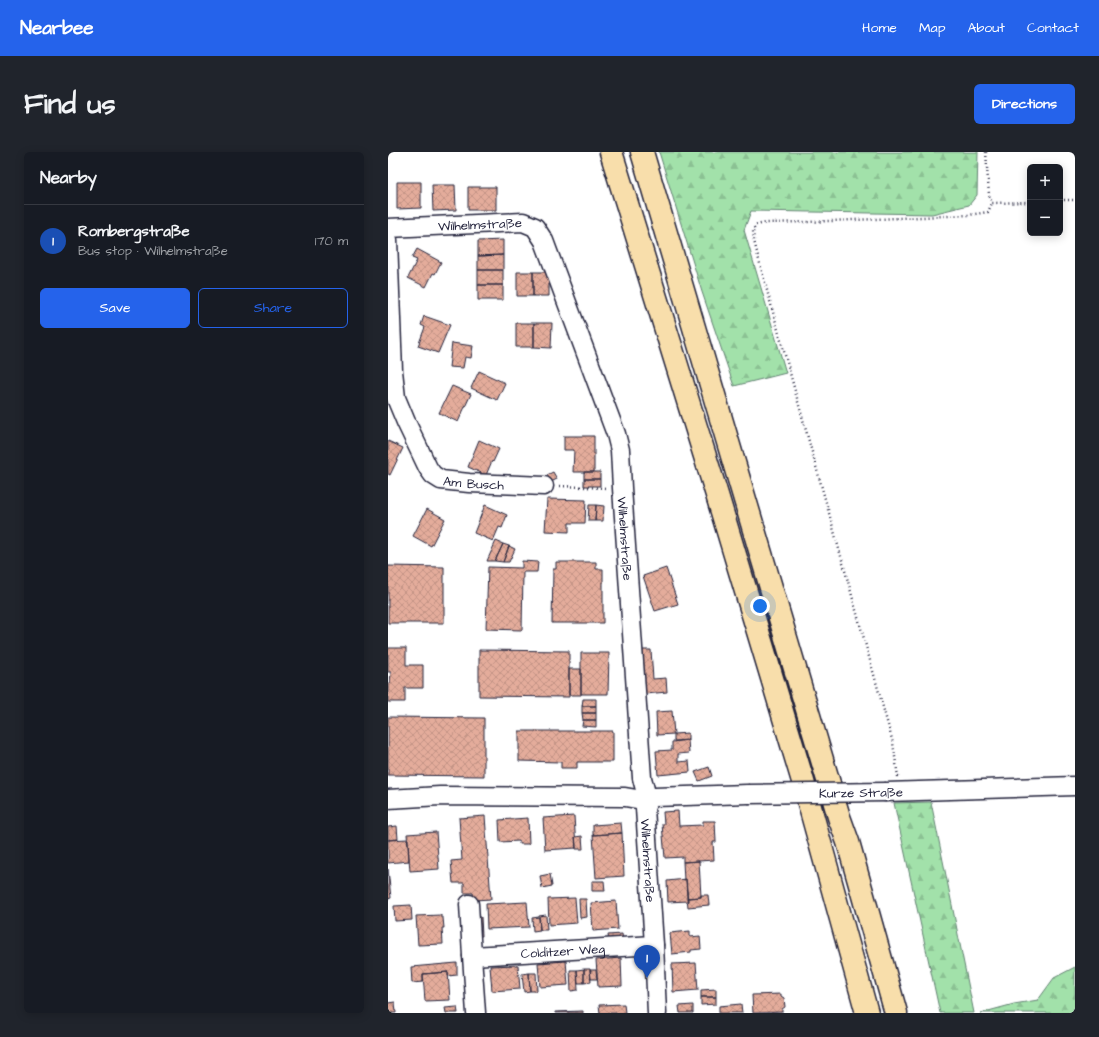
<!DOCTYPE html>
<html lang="en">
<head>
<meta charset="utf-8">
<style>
  :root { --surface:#171b24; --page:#20242c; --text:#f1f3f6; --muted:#9ea1a6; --line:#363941; --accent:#2563eb }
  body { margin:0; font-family:"Architects Daughter",sans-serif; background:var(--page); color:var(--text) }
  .controls { position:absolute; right:12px; top:12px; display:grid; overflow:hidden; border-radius:6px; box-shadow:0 2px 10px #0003 }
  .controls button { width:36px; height:36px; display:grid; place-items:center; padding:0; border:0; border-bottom:1px solid var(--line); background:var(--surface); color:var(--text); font:20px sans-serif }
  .you { position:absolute; left:372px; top:454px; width:14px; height:14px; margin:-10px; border:3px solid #fff; border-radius:50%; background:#1a73e8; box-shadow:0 0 0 6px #1a73e833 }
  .badge { display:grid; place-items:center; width:26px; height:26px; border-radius:50%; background:var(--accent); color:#fff; font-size:13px; font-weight:700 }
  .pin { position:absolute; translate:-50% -33px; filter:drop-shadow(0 1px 2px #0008) }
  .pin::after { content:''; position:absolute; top:21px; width:14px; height:12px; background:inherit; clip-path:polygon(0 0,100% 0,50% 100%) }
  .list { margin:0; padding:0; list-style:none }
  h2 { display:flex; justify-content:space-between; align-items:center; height:52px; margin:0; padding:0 16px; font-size:17px }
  h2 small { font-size:13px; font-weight:400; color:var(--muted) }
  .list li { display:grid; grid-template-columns:26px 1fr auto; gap:12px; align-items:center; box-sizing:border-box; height:72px; padding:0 16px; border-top:1px solid var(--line) }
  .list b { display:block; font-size:15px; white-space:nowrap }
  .list p { margin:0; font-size:13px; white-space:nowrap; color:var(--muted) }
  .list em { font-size:13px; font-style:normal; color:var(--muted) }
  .actions { display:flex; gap:8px; padding:12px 16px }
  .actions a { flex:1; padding:9px 0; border:1px solid var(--accent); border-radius:6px; text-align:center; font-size:14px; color:var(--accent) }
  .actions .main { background:var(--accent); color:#fff }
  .map { position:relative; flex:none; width:687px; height:861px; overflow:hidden; border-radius:6px }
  header { display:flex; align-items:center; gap:24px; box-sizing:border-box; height:56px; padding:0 20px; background:var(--accent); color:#fff }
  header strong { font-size:19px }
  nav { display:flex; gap:22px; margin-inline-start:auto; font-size:14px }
  .intro { display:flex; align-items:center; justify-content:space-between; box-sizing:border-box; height:96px; padding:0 24px }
  h1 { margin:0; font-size:28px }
  .button { padding:10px 18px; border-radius:6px; background:var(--accent); color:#fff; font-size:14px; font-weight:700 }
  main { display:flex; gap:24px; padding:0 24px }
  aside { flex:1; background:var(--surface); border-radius:6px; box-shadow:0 2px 10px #0003 }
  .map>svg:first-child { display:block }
</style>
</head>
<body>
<header>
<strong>Nearbee</strong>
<nav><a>Home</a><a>Map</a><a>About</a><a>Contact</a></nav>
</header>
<div class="intro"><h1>Find us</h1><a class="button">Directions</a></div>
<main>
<aside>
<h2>Nearby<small></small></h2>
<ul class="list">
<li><span class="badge" style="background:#1a4fb4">1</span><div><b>Rombergstraße</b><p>Bus stop · Wilhelmstraße</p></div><em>170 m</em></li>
</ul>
<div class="actions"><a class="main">Save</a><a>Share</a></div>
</aside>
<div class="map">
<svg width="687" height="861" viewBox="0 0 687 861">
  <defs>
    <pattern id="forest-firs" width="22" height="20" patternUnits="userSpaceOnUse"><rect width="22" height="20" fill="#a2e1aa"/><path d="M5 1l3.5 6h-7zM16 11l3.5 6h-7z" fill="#8bc193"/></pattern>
    <pattern id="building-cross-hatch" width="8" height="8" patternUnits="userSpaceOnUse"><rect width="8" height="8" fill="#e4ac9b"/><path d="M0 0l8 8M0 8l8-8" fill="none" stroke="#c39486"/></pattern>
  </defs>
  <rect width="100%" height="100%" fill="#fff"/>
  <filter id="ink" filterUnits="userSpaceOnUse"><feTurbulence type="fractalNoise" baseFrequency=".025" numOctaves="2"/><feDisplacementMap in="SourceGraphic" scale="8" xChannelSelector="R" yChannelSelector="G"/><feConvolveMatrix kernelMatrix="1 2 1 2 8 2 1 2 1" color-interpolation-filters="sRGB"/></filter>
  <g filter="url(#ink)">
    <path fill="url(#forest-firs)" stroke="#628272" d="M271 0H590L589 43 581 53 544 62 363 59 356 78 398 221 346 234 314 140Z
      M543 650 586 861H552L506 651Z
      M687 815V855L685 858 687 861H593L626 852 650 848 666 826Z"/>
    <path fill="url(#building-cross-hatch)" stroke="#22223b" d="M9 30H33V56L9 57Z
      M44 33H67L68 58 45 59Z
      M80 35H108V58H80Z
      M115 88V103L90 104V89Z
      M29 97 53 110 47 122 45 121 38 135 20 126 29 108 24 106Z
      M115 103V118H90V104Z
      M90 118H115V133H90Z
      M129 120H145V144H129Z
      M145 120H161V144H145Z
      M90 133H115V148H90Z
      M36 164 62 173 50 201 30 194 37 175 33 173Z
      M128 171H146V195H128Z
      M146 171H164L163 196 146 195Z
      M64 191 85 194 83 206 77 205 75 216 61 215Z
      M91 219 117 231 109 248 83 236Z
      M64 234 83 242 70 270 51 261Z
      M176 284H206V320H185L186 298H176Z
      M91 288 111 297 105 310 104 309 98 323 80 315Z
      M0 289 15 296 2 323 0 322Z
      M165 320 169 327 163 330 159 323Z
      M196 320H212V327H196Z
      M196 327H212V334H196Z
      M159 347 198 348 197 371H181V380L157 379Z
      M97 353 119 363 114 376 111 375 105 389 86 381Z
      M201 353H208L207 369H200Z
      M208 353 216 354 215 369H207Z
      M39 357 57 367 43 394 25 384Z
      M108 389 115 392 107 409H99Z
      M115 392 121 394 115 410 107 409Z
      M121 394 127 397 121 410H115Z
      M134 409 150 410 149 420H135L134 478 98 477 100 415 134 416Z
      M168 410H208V417H215V471H164L165 417H168Z
      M0 414 56 415V471H0Z
      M278 416 290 452 267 459 255 424Z
      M0 496H18V513H35V536H17V550H0V532H2L3 520H0Z
      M91 498 181 499V545L91 544Z
      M253 498H263L265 527 278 526 279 540 257 542Z
      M193 501H221L220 542H193Z
      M181 517H193V543H181Z
      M195 547H208V554H194Z
      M194 554H208V561H194Z
      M284 559 286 582 269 583 268 560Z
      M194 561H208V568H195Z
      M0 565 96 566V624L0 623Z
      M195 568H208V575L194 574Z
      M131 579H225V610H189V616H173V610L131 609Z
      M300 581V588L286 589V582Z
      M300 588 301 601 290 602V610L301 609 302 620 270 623 268 599 284 598V590Z
      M321 615 324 624 311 629 307 620Z
      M290 659 291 674 315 673V669H327L328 690H325L326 708 295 710V705L277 706 274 672H276L275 660Z
      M97 664 103 747 86 748 85 741H76V731H65L63 709 74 708 71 666Z
      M186 664 188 696 157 698 155 666Z
      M140 666 141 692H131V689L112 690 111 668Z
      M233 671 234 681 205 683V673Z
      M9 674 10 687 0 688V675Z
      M48 680 51 717 22 719 19 682Z
      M234 681 236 724 208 726 205 683Z
      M194 684 195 697H188L187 685Z
      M20 687 21 709 0 711V688Z
      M311 709 313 745 299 746 298 727 296 728 295 710Z
      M0 717 3 746 0 747Z
      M162 722 164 734 154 736 152 724Z
      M298 727 300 749 280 750 279 729Z
      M204 729H216L217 739H204Z
      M313 743H320L321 753 300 755 299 746 313 745Z
      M187 746 189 771 161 773 160 747Z
      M191 747H198L199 765 192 766Z
      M228 749 230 777 205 779 203 751Z
      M139 750 141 775 99 777 98 752Z
      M23 753 24 768 7 769 6 754Z
      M53 763V766H55L56 776H54L55 792 30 793 28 764Z
      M158 763 159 778H152L151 764Z
      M87 765H93L94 784H88Z
      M151 765 152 778 145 779 144 766Z
      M302 779V785L312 784 313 797 303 798V800L284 802 282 781Z
      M234 782 235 789 221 790 220 783Z
      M233 806 234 834 210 835 208 808Z
      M178 809 180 833 152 835 150 811Z
      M69 811V823L60 824V820L35 822V830L24 831 23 815Z
      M308 811 310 838 285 840 284 812Z
      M130 813 132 837 104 839 102 814Z
      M196 817H202L203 830 196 831Z
      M196 817V831H190L189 818Z
      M182 818H189L190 838 183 839Z
      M202 818H208L209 827H203Z
      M60 820 62 848 37 849 35 822Z
      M141 821H148L149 839H142Z
      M141 821 142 839 136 840 134 822Z
      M328 837V845H313V838Z
      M393 842V844L396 846 397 855 394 857V860L365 861 364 843Z
      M313 845H328V852L313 853Z
      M7 850 8 861H0V851Z
      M236 852 237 861H212L211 853Z
      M353 852 354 861H331V854Z
      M305 853V861H292L291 854Z
      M69 855 70 861H58L57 856Z
      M195 859V861H167V860Z"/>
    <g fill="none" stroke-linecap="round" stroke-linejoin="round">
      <defs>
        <g id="minor">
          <path id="s1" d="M0 76 135 70 147 75 156 89 228 282 232 298 234 336 254 626 260 649 257 656 266 793 269 861"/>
          <path id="s2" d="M0 88 5 219 8 246 18 270 40 316 45 323 53 328 81 331 156 334"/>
          <path d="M498 640 687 634"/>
          <path d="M0 647 52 644 237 645 260 649"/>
          <path d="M260 649 266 645 360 642"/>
          <path id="s3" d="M81 752 84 804 266 793"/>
          <path d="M84 804 88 861"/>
        </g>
        <path id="motorway" d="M223 0 329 343 414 626 479 861
          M254 0 451 665 460 690 508 861"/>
      </defs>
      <use href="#minor" stroke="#22223b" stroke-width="21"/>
      <use href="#motorway" stroke="#22223b" stroke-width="25"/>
      <path stroke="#22223b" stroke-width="2.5" stroke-dasharray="1 3" stroke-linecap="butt" d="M598 0 601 43 604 51 642 50
        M672 48H687
        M172 334 219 336
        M510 625 505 591 380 142 366 89 365 78 368 73 378 71 419 70 581 63 600 60 604 51"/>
      <use href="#minor" stroke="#fff" stroke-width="18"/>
      <use href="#motorway" stroke="#f8deab" stroke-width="22"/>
      <defs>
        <path id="minor-bridge" d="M360 642 498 640"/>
      </defs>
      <use href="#minor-bridge" stroke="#22223b" stroke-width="21" stroke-linecap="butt"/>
      <use href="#minor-bridge" stroke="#fff" stroke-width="18"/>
    </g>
  </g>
  <g text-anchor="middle" stroke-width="4" stroke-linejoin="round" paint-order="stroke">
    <g font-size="13" fill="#22223b" stroke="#fff">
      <text dy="5" stroke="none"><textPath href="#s1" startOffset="92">Wilhelmstraße</textPath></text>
      <text dy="5" stroke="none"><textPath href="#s2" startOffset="286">Am Busch</textPath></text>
      <text dy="5" stroke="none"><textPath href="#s1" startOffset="476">Wilhelmstraße</textPath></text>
      <text transform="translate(473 640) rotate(-1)" y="5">Kurze Straße</text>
      <text dy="5" stroke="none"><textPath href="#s1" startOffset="800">Wilhelmstraße</textPath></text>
      <text dy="5" stroke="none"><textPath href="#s3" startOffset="143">Colditzer Weg</textPath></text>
    </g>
  </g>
</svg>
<div class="controls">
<button>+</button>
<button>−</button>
</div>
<div class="you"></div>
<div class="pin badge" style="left:259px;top:826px;background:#1a4fb4">1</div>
</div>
</main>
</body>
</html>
